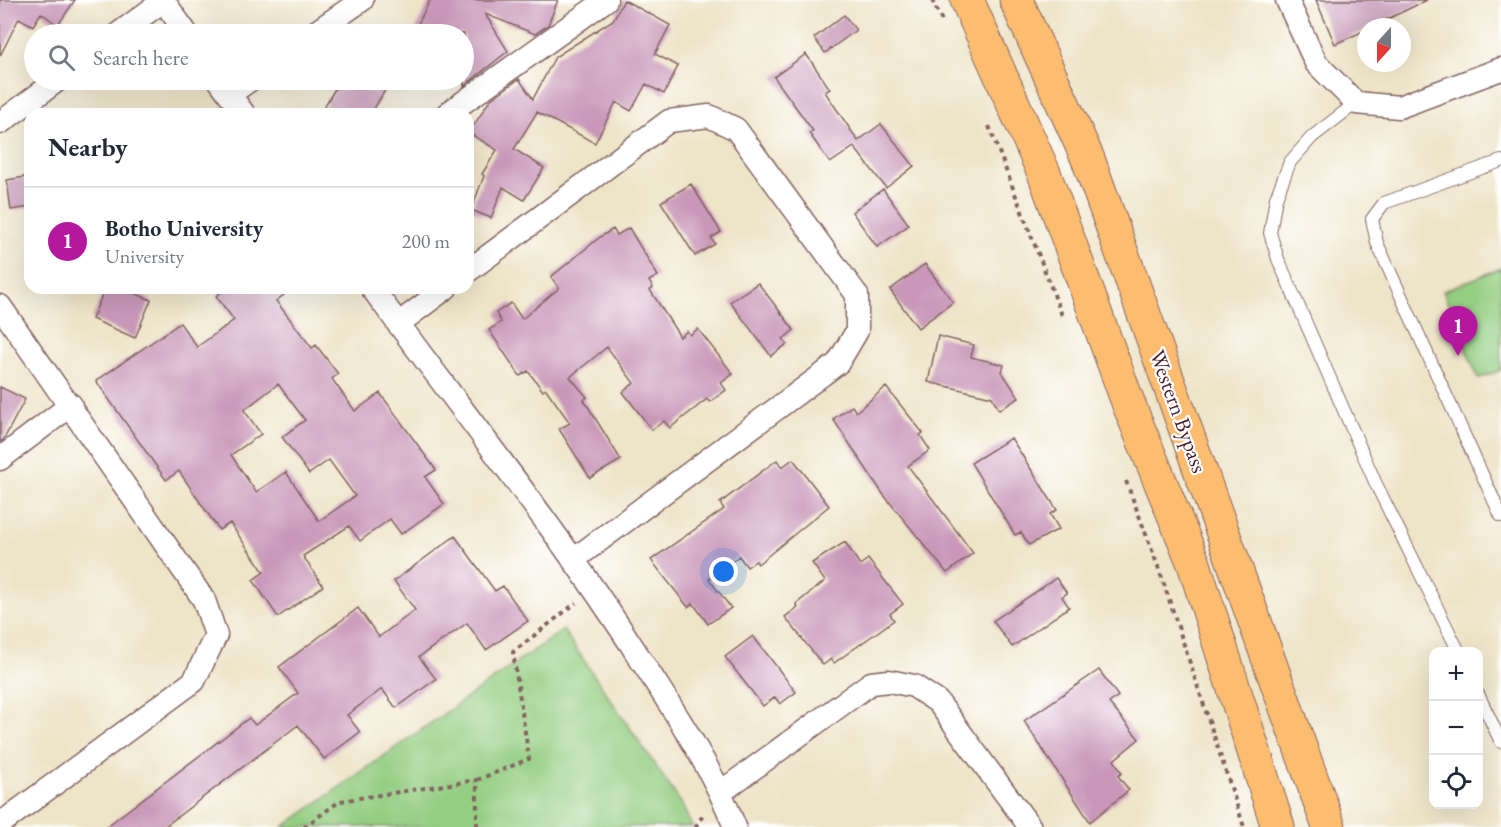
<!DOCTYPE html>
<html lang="en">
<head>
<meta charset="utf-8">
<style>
  :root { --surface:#fff; --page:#f2f2f3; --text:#1f2937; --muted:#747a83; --line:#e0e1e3; --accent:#b5179e }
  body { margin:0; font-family:"EB Garamond",serif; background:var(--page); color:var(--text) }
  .controls { position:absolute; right:18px; bottom:18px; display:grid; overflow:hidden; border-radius:12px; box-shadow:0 6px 24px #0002 }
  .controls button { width:54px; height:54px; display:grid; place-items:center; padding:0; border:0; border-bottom:2px solid var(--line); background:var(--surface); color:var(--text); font:30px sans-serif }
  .compass { position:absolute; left:1357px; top:18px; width:54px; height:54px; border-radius:50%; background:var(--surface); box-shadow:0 6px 24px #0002; rotate:201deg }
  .you { position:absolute; left:724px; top:572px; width:21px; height:21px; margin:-15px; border:4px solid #fff; border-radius:50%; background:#1a73e8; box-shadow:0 0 0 9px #1a73e833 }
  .badge { display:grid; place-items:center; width:39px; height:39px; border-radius:50%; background:var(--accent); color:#fff; font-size:20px; font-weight:700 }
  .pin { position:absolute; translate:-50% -50px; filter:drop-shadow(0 2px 3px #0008) }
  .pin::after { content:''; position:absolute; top:32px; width:21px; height:18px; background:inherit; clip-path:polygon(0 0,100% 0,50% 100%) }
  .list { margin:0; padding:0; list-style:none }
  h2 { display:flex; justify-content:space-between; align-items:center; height:78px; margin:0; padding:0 24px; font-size:26px }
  h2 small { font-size:20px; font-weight:400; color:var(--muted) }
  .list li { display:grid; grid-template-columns:39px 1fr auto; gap:18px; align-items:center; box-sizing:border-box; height:108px; padding:0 24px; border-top:2px solid var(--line) }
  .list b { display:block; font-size:22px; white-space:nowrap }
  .list p { margin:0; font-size:20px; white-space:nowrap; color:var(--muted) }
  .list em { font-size:20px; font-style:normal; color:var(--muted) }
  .icon { flex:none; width:33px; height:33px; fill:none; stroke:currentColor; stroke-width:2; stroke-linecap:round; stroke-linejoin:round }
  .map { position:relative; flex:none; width:1501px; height:827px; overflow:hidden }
  .search { position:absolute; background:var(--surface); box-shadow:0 6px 24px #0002; left:24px; top:24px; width:450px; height:66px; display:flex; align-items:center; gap:15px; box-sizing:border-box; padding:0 21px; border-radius:33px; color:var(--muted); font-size:22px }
  .panel { position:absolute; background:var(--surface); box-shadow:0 6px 24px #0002; left:24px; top:108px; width:450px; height:186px; border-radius:18px }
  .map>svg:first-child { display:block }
</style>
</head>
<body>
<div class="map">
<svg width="1501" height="827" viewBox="0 0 1501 827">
  <rect width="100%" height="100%" fill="#fff"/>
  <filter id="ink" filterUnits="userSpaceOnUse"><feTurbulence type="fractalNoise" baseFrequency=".0167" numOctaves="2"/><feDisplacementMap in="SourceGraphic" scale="12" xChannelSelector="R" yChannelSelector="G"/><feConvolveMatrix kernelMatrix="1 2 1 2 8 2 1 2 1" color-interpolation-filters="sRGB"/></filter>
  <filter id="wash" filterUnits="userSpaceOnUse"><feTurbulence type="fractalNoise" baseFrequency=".008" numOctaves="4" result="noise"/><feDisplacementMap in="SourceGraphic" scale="24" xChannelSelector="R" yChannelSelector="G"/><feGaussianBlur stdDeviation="1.35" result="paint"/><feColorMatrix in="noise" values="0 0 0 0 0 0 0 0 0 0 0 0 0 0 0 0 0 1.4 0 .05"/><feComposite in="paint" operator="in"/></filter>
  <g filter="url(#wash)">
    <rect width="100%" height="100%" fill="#eee4c8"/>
    <path fill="#94ce82" stroke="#6f7656" stroke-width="1.5" d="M1501 268V370L1478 379 1443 291Z
      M563 630 681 803 692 827H283Z"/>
    <g id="blocks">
      <path fill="#c998b9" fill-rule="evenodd" d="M0 0H75L58 25 41 13 33 26 19 18 0 56Z
        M430 0H558L548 25 535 34 485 14 508 51 464 86V34H413Z
        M624 0 670 25 655 54 678 66 664 94 646 84 631 111 616 102 595 143 537 112 514 149 544 168 524 200 503 187 491 218 471 210 484 176 482 174 497 150 469 133 490 100 519 79 533 99 555 57 613 20Z
        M1316 0H1427L1371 27H1366V30L1335 44Z
        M844 15 856 30 825 53 814 38Z
        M806 54 830 89 825 92 858 141 881 124 914 166 886 188 854 147 830 163 809 133 813 131 774 77Z
        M340 80H391L371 114H320Z
        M30 176V207L11 210 7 180Z
        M691 184 721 232 711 238 715 244 695 256 661 202Z
        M883 189 909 225 877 247 852 212Z
        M629 228 658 276 649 281 653 288 650 290 680 337 687 331 690 335 698 329 733 374 721 383 726 390 710 402 707 399 670 428 664 421 652 430 623 392 634 383 607 347 570 377 587 397 584 400 621 460 590 478 559 429 570 423 546 389 543 391 528 371 520 376 489 330 501 322 496 313 511 303 522 319 559 288 551 277 600 237 613 229 617 235Z
        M925 264 953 302 918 328 890 290Z
        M758 283 794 330 783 339 787 344 771 356 730 302Z
        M105 288H123L151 300 135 338 92 319Z
        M228 288H293L276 301 312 348 316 345 338 374 332 379 355 411 380 393 436 470 425 477 444 504 401 534 390 519 360 541 349 526 303 556 323 586 278 617 253 580 264 572 230 523 219 530 179 471 166 480 96 381 180 323 197 347 234 320 216 296ZM278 384 305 420 282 437 309 474 329 460 355 496 319 521 286 472 256 492 231 455 261 434 244 410Z
        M938 336 974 345 971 357 1004 365 1002 372 1019 398 999 410 992 397 928 382Z
        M0 387 25 399 4 439 0 442Z
        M886 387 923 433 920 435 930 450 908 466 973 553 947 573 883 494 833 419 852 406 856 412Z
        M1011 438 1057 510 1050 514 1059 529 1029 545 1021 532 1015 535 971 463Z
        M793 459 829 506 758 564 756 561 747 567 739 556 709 579 731 608 708 624 693 603 688 607 651 560 724 509 720 503 777 460 782 467Z
        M455 536 495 591 503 586 528 621 486 650 467 623 419 657 436 679 396 708 382 689 347 715 360 732 324 759 298 725 164 827H106L249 718 255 725 298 693 279 667 358 608 379 637 415 610 394 581Z
        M845 542 860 565 868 559 903 604 890 614 894 620 879 631 834 663 831 659 823 665 785 617 798 607 796 604 825 581 812 563Z
        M1056 578 1067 593 1062 597 1069 607 1012 647 993 621Z
        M753 636 796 692 780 704 775 697 763 706 725 657Z
        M1099 670 1118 696 1109 703 1139 739 1114 760 1122 773 1118 776 1129 790 1090 822 1024 721Z"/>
    </g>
  </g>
  <g filter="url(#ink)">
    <use href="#blocks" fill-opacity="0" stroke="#836462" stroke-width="1.5"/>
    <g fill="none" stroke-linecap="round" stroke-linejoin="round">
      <defs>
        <path id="service" d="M1356 103 1312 137 1290 162 1276 198 1270 233 1278 259 1376 484 1459 652
          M1501 161 1384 203 1372 219 1377 243 1501 516
          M1478 694 1501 742"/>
        <path id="minor" d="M163 0 187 34
          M1287 0 1316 63 1356 103 1399 107 1501 69
          M118 34 163 1
          M313 34 362 0
          M219 80 244 114
          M230 94 250 80
          M447 114 606 0
          M0 123 58 80
          M468 271 669 121 709 116 736 129 857 295V331L838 363 573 560
          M372 288C461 410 557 529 639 657 675 712 711 766 735 827
          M0 306 204 600 216 635 194 681 0 824
          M398 324 446 288
          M0 459 71 405
          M721 792 871 683 889 681 914 686 938 702 1030 827"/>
        <path id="trunk" d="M967 0 1044 173 1129 405 1194 564 1278 827
          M1016 0 1088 159 1329 827"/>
      </defs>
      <use href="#service" stroke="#836462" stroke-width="14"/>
      <use href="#minor" stroke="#836462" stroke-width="25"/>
      <use href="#trunk" stroke="#836462" stroke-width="35"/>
      <path stroke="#836462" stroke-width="4" stroke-dasharray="4.5 4.5" stroke-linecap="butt" d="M932 0 943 23
        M989 126 1063 318
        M1126 481 1159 569 1244 827
        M477 780 529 759 513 652 576 603
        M304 827 340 801 477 780V827
        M695 827 704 814"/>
      <use href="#service" stroke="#fff" stroke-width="12"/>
      <use href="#minor" stroke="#fff" stroke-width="22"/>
      <use href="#trunk" stroke="#fcbd6f" stroke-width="33"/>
    </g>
  </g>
  <g text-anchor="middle" stroke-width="4.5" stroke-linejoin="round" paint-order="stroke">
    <g font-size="22" fill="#4a1f2b" stroke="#fff">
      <text transform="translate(1179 411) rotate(70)" y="8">Western Bypass</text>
    </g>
  </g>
</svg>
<div class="controls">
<button>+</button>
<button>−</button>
<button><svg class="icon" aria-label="locate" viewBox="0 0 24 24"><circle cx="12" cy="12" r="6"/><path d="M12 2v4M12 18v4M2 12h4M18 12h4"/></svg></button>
</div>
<svg class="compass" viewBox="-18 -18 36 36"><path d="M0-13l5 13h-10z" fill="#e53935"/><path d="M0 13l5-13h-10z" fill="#747a83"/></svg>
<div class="you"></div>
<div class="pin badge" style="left:1458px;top:356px">1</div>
<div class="search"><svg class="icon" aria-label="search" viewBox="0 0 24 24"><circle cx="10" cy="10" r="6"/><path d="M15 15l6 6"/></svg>Search here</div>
<section class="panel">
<h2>Nearby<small></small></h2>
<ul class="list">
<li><span class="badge">1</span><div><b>Botho University</b><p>University</p></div><em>200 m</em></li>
</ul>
</section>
</div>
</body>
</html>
